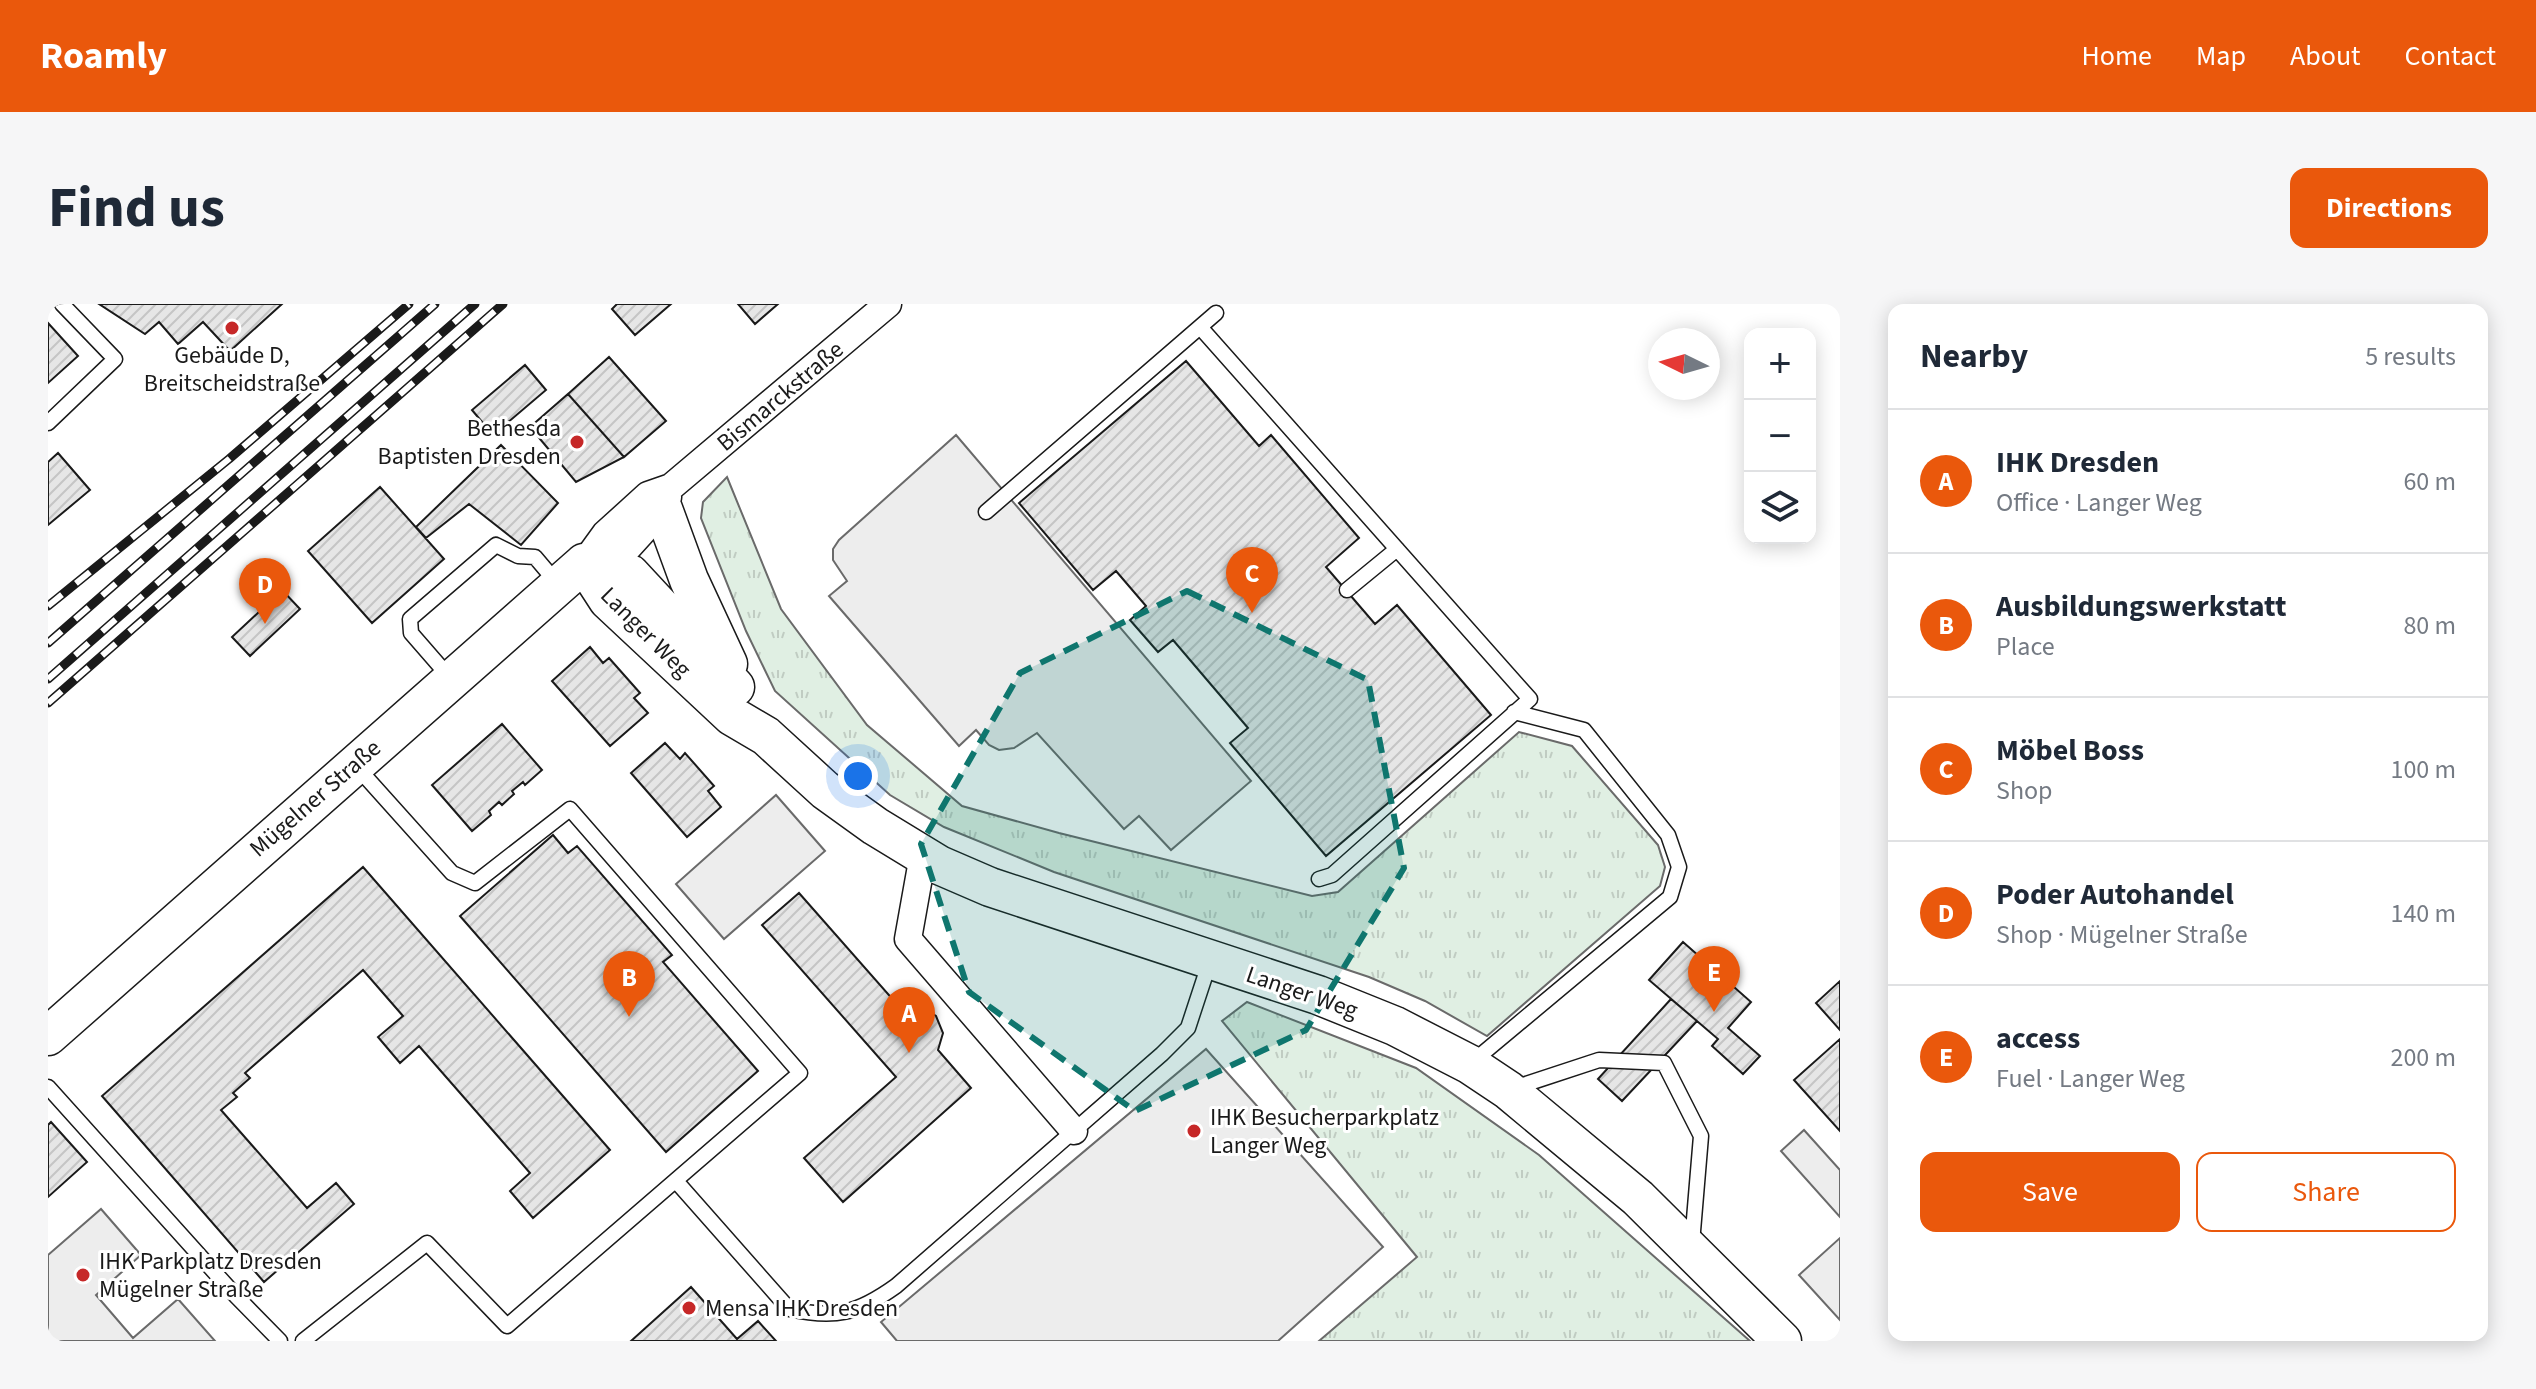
<!DOCTYPE html>
<html lang="en">
<head>
<meta charset="utf-8">
<style>
  :root { --surface:#fff; --page:#f6f6f7; --text:#1f2937; --muted:#747a83; --line:#e0e1e3; --accent:#ea580c }
  body { margin:0; font-family:"Source Sans 3",sans-serif; background:var(--page); color:var(--text) }
  .controls { position:absolute; right:24px; top:24px; display:grid; overflow:hidden; border-radius:16px; box-shadow:0 4px 20px #0003 }
  .controls button { width:72px; height:72px; display:grid; place-items:center; padding:0; border:0; border-bottom:2px solid var(--line); background:var(--surface); color:var(--text); font:40px sans-serif }
  .compass { position:absolute; left:1600px; top:24px; width:72px; height:72px; border-radius:50%; background:var(--surface); box-shadow:0 4px 20px #0003; rotate:275deg }
  .you { position:absolute; left:810px; top:472px; width:28px; height:28px; margin:-20px; border:6px solid #fff; border-radius:50%; background:#1a73e8; box-shadow:0 0 0 12px #1a73e833 }
  .badge { display:grid; place-items:center; width:52px; height:52px; border-radius:50%; background:var(--accent); color:#fff; font-size:26px; font-weight:700 }
  .pin { position:absolute; translate:-50% -66px; filter:drop-shadow(0 2px 4px #0008) }
  .pin::after { content:''; position:absolute; top:42px; width:28px; height:24px; background:inherit; clip-path:polygon(0 0,100% 0,50% 100%) }
  .list { margin:0; padding:0; list-style:none }
  h2 { display:flex; justify-content:space-between; align-items:center; height:104px; margin:0; padding:0 32px; font-size:34px }
  h2 small { font-size:26px; font-weight:400; color:var(--muted) }
  .list li { display:grid; grid-template-columns:52px 1fr auto; gap:24px; align-items:center; box-sizing:border-box; height:144px; padding:0 32px; border-top:2px solid var(--line) }
  .list b { display:block; font-size:30px; white-space:nowrap }
  .list p { margin:0; font-size:26px; white-space:nowrap; color:var(--muted) }
  .list em { font-size:26px; font-style:normal; color:var(--muted) }
  .actions { display:flex; gap:16px; padding:24px 32px }
  .actions a { flex:1; padding:18px 0; border:2px solid var(--accent); border-radius:16px; text-align:center; font-size:28px; color:var(--accent) }
  .actions .main { background:var(--accent); color:#fff }
  .icon { flex:none; width:44px; height:44px; fill:none; stroke:currentColor; stroke-width:2; stroke-linecap:round; stroke-linejoin:round }
  .map { position:relative; flex:none; width:1792px; height:1037px; overflow:hidden; border-radius:16px }
  header { display:flex; align-items:center; gap:48px; box-sizing:border-box; height:112px; padding:0 40px; background:var(--accent); color:#fff }
  header strong { font-size:38px }
  nav { display:flex; gap:44px; margin-inline-start:auto; font-size:28px }
  .intro { display:flex; align-items:center; justify-content:space-between; box-sizing:border-box; height:192px; padding:0 48px }
  h1 { margin:0; font-size:56px }
  .button { padding:20px 36px; border-radius:16px; background:var(--accent); color:#fff; font-size:28px; font-weight:700 }
  main { display:flex; gap:48px; padding:0 48px }
  aside { flex:1; background:var(--surface); border-radius:16px; box-shadow:0 4px 20px #0003 }
  .map>svg:first-child { display:block }
</style>
</head>
<body>
<header>
<strong>Roamly</strong>
<nav><a>Home</a><a>Map</a><a>About</a><a>Contact</a></nav>
</header>
<div class="intro"><h1>Find us</h1><a class="button">Directions</a></div>
<main>
<div class="map">
<svg width="1792" height="1037" viewBox="0 0 1792 1037">
  <defs>
    <pattern id="grass-tufts" width="24" height="20" patternUnits="userSpaceOnUse" patternTransform="scale(2)"><rect width="24" height="20" fill="#e0efe3"/><path d="M3 7l-1-3M5 7V3M7 7l1-3M15 17l-1-3M17 17v-4M19 17l1-3" fill="none" stroke="#c0ccc2"/></pattern>
    <pattern id="building-hatch" width="6" height="6" patternUnits="userSpaceOnUse" patternTransform="scale(2)"><rect width="6" height="6" fill="#e6e6e6"/><path d="M-1 1l2-2M0 6l6-6M5 7l2-2" fill="none" stroke="#c5c5c5"/></pattern>
  </defs>
  <rect width="100%" height="100%" fill="#fff"/>
  <path fill="url(#grass-tufts)" stroke="#6a6a6a" stroke-width="2" d="M679 173 733 305 819 421 914 502 1011 529 1264 592 1290 588 1471 428 1524 442 1610 541 1617 563 1612 582 1439 732 1377 697 1321 673 1006 568 896 523 842 491 727 387 698 327 653 214 655 198Z
    M1199 698 1368 764 1491 851 1702 1037H1271L1369 953 1174 717Z"/>
  <path fill="#ededed" stroke="#6a6a6a" stroke-width="2" d="M908 131 1203 477 1123 546 1091 512 1076 525 989 429 966 444 951 446 941 441 928 426 911 442 781 292 799 277 785 256V245L791 236Z
    M728 491 777 547 676 635 628 580Z
    M1158 745 1335 943 1230 1037H849L833 1018Z
    M1756 826 1792 866V913L1733 847Z
    M53 905 93 951 48 991 85 1034 130 995 167 1037H0V951Z
    M1792 934V1016L1751 971Z"/>
  <path fill="url(#building-hatch)" stroke="#1a1a1a" stroke-width="2" d="M51 0H234L182 47 155 18 130 40 111 18 97 30Z
    M569 0H623L587 31 564 5Z
    M690 0H730L707 20Z
    M0 19 30 52 0 79Z
    M561 53 618 117 576 153 520 90Z
    M1138 57 1211 142 1223 131 1311 234 1278 263 1327 320 1349 301 1443 411 1278 552 1182 439 1200 424 1125 336 1110 348 1082 316 1098 302 1068 267 1045 286 971 199Z
    M477 61 498 86 445 131 424 106Z
    M520 90 576 153 528 178 482 123Z
    M453 141 510 199 473 241 421 200 378 234 368 223Z
    M10 149 42 186 0 221V158Z
    M332 183 396 255 324 319 260 247Z
    M216 267 252 305 202 352 184 333 212 307 194 288Z
    M542 343 555 359 561 354 592 389 586 394 600 409 562 442 504 377Z
    M454 420 494 466 477 481 475 478 464 487 466 490 454 501 451 498 441 507 443 511 424 527 384 481Z
    M617 439 632 455 637 449 666 482 660 487 673 503 639 533 583 469Z
    M505 531 520 549 529 542 624 651 615 658 710 767 618 848 412 612Z
    M315 563 562 846 485 914 462 887 482 869 371 742 352 759 330 733 355 712 315 666 197 769 202 774 185 789 189 793 173 806 259 904 288 879 306 900 216 978 54 792Z
    M751 589 854 706 873 703 888 712 895 729 890 746 923 784 795 898 756 854 848 773 714 621Z
    M1635 638 1703 698 1680 724 1712 752 1695 770 1664 742 1670 735 1601 676Z
    M1792 677V726L1768 699Z
    M1623 695 1649 717 1574 797 1550 775Z
    M1792 735V827L1746 776Z
    M3 818 39 858 0 893V821Z
    M643 983 689 1035 710 1017 728 1037H583Z"/>
  <g fill="none" stroke-linecap="round" stroke-linejoin="round">
    <defs>
      <path id="lane" d="M1152 23 1482 395 1284 571 1271 575
        M0 119 67 55 14 0
        M938 208 1168 9
        M1299 286 1349 245
        M403 375 363 329 362 315 448 241 470 252 487 253 509 279
        M1422 760 1622 593 1631 563 1620 531 1536 426 1466 408
        M0 783 188 992 232 1037
        M1463 785 1551 756 1616 759 1653 832 1644 939
        M628 877 741 1005C787 1015 809 1010 848 982L1114 750 1140 724 1162 657
        M255 1037 379 939 459 1022 752 769 522 505 427 579 404 569 308 462"/>
      <path id="street" d="M539 258 577 247 615 205 620 193
        M536 259 557 230 600 191 623 183 840 0
        M875 551 860 635 1026 827"/>
      <path id="secondary" d="M615 205 641 276 680 360
        M536 259 560 296 684 412 718 432 777 486 827 522 891 561 942 583 1270 691 1347 722 1421 760 1460 786 1590 894 1734 1037
        M536 259 582 270 687 383
        M0 732 536 259"/>
    </defs>
    <use href="#lane" stroke="#1a1a1a" stroke-width="17"/>
    <use href="#street" stroke="#1a1a1a" stroke-width="29"/>
    <use href="#secondary" stroke="#1a1a1a" stroke-width="41"/>
    <use href="#lane" stroke="#fff" stroke-width="14"/>
    <use href="#street" stroke="#fff" stroke-width="26"/>
    <use href="#secondary" stroke="#fff" stroke-width="38"/>
    <defs>
      <path id="rail" d="M0 302 181 155 361 0
        M0 339 387 0
        M0 375 427 0
        M0 399 455 0"/>
    </defs>
    <use href="#rail" stroke="#1a1a1a" stroke-width="9"/>
    <use href="#rail" stroke="#fff" stroke-width="6" stroke-dasharray="18" stroke-linecap="butt"/>
  </g>
  <path fill="#0f766e" fill-opacity="0.2" stroke="#0f766e" stroke-width="6" stroke-dasharray="16 10" stroke-linejoin="round" d="M1139 287 1320 376 1356 564 1258 726 1087 807 921 688 873 540 972 369Z"/>
  <g fill="#c62828" stroke="#fff" stroke-width="3">
    <circle cx="184" cy="24" r="8"/>
    <circle cx="529" cy="138" r="8"/>
    <circle cx="1146" cy="827" r="8"/>
    <circle cx="35" cy="971" r="8"/>
    <circle cx="641" cy="1004" r="8"/>
  </g>
  <g text-anchor="middle" stroke-width="6" stroke-linejoin="round" paint-order="stroke">
    <g font-size="24" fill="#1a1a1a" stroke="#fff" text-anchor="start">
      <text x="184" y="59" text-anchor="middle">Gebäude D,<tspan x="184" dy="28">Breitscheidstraße</tspan></text>
      <text x="513" y="132" text-anchor="end">Bethesda<tspan x="513" dy="28">Baptisten Dresden</tspan></text>
      <text x="1162" y="821">IHK Besucherparkplatz<tspan x="1162" dy="28">Langer Weg</tspan></text>
      <text x="51" y="965">IHK Parkplatz Dresden<tspan x="51" dy="28">Mügelner Straße</tspan></text>
      <text x="657" y="1012">Mensa IHK Dresden</text>
    </g>
    <g font-size="24" fill="#1a1a1a" stroke="#fff">
      <text transform="translate(732 92) rotate(-40)" y="8">Bismarckstraße</text>
      <text transform="translate(598 328) rotate(45)" y="8">Langer Weg</text>
      <text transform="translate(267 494) rotate(-41)" y="8">Mügelner Straße</text>
      <text transform="translate(1254 688) rotate(19)" y="8">Langer Weg</text>
    </g>
  </g>
</svg>
<div class="controls">
<button>+</button>
<button>−</button>
<button><svg class="icon" aria-label="layers" viewBox="0 0 24 24"><path d="M12 4l9 5-9 5-9-5zM3 14l9 5 9-5"/></svg></button>
</div>
<svg class="compass" viewBox="-18 -18 36 36"><path d="M0-13l5 13h-10z" fill="#e53935"/><path d="M0 13l5-13h-10z" fill="#747a83"/></svg>
<div class="you"></div>
<div class="pin badge" style="left:861px;top:749px">A</div>
<div class="pin badge" style="left:581px;top:713px">B</div>
<div class="pin badge" style="left:1204px;top:309px">C</div>
<div class="pin badge" style="left:217px;top:320px">D</div>
<div class="pin badge" style="left:1666px;top:708px">E</div>
</div>
<aside>
<h2>Nearby<small>5 results</small></h2>
<ul class="list">
<li><span class="badge">A</span><div><b>IHK Dresden</b><p>Office · Langer Weg</p></div><em>60 m</em></li>
<li><span class="badge">B</span><div><b>Ausbildungswerkstatt</b><p>Place</p></div><em>80 m</em></li>
<li><span class="badge">C</span><div><b>Möbel Boss</b><p>Shop</p></div><em>100 m</em></li>
<li><span class="badge">D</span><div><b>Poder Autohandel</b><p>Shop · Mügelner Straße</p></div><em>140 m</em></li>
<li><span class="badge">E</span><div><b>access</b><p>Fuel · Langer Weg</p></div><em>200 m</em></li>
</ul>
<div class="actions"><a class="main">Save</a><a>Share</a></div>
</aside>
</main>
</body>
</html>
